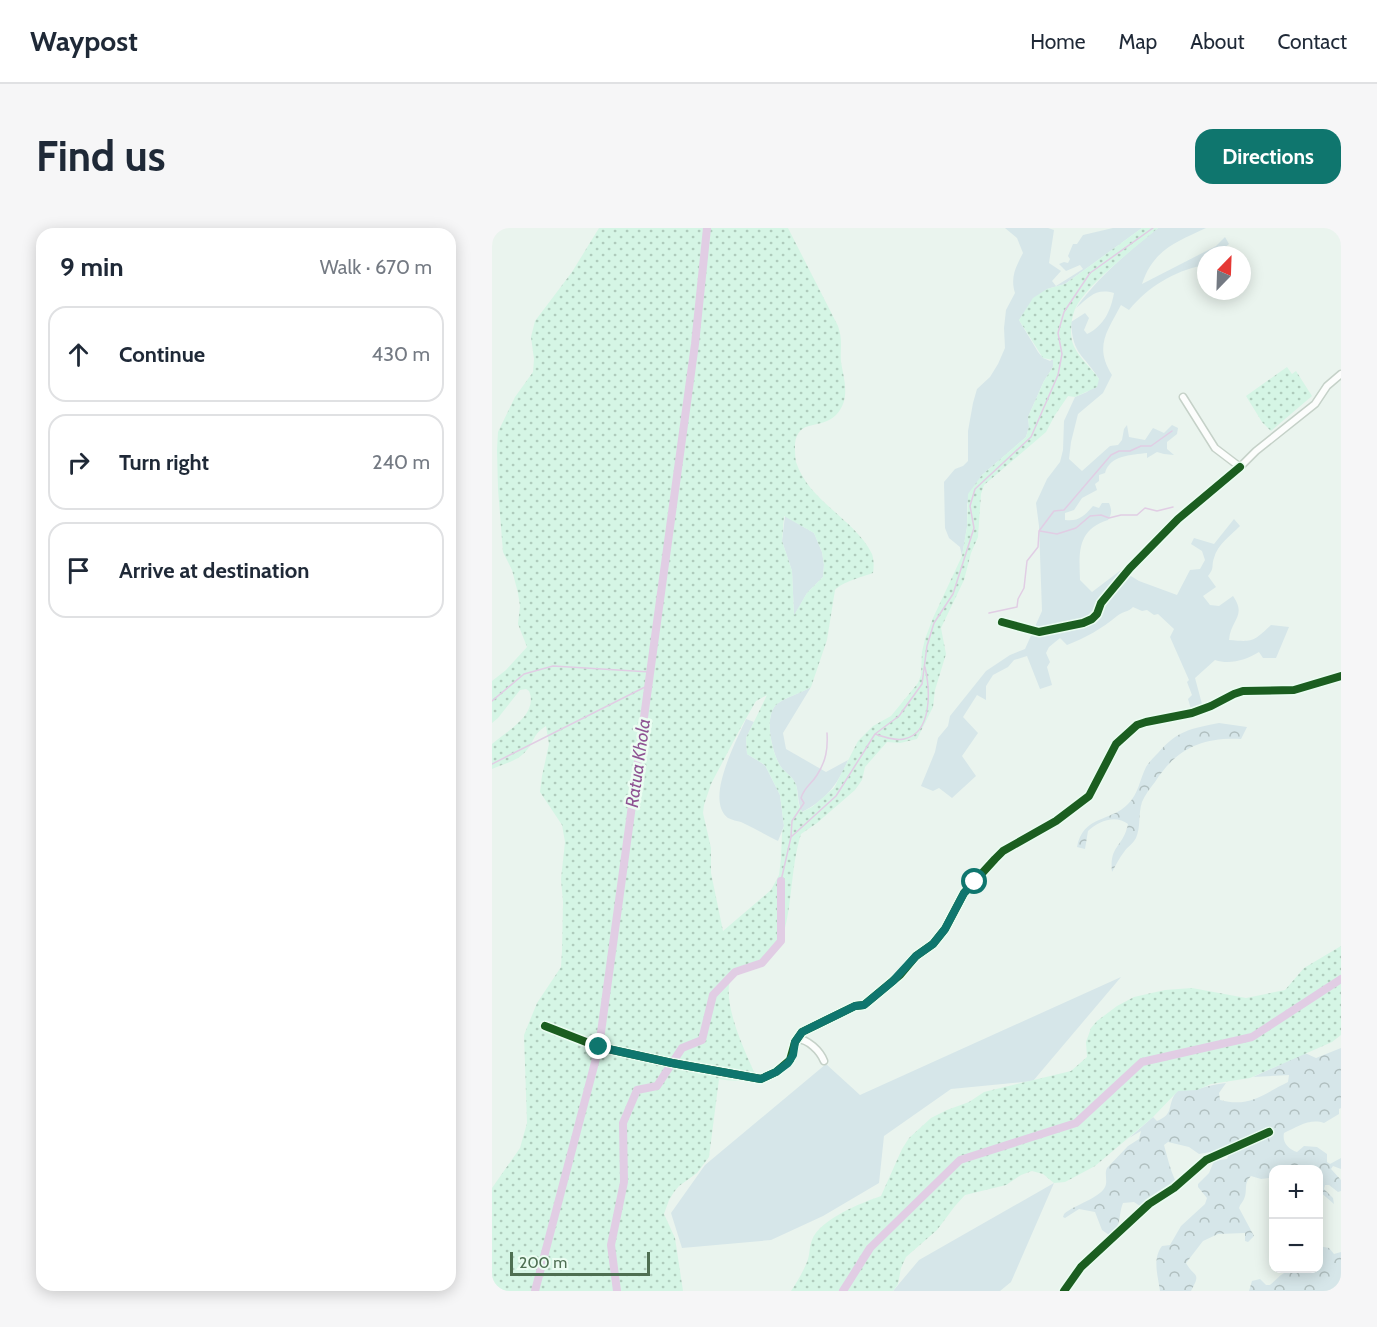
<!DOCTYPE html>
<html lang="en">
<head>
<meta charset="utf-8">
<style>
  :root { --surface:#fff; --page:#f6f6f7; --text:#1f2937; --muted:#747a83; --line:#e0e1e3; --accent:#0f766e }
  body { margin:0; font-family:Cabin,sans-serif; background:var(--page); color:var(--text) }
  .controls { position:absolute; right:18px; bottom:18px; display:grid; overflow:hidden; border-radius:12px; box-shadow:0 3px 15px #0003 }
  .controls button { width:54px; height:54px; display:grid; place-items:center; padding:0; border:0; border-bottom:2px solid var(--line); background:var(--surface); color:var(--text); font:30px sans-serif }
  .compass { position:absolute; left:705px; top:18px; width:54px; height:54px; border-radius:50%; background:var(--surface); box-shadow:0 3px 15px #0003; rotate:23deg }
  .scale { position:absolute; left:18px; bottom:15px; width:140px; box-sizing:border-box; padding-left:6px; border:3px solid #4e6f52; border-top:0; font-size:16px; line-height:21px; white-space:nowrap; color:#4e6f52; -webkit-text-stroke:4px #ebfdf2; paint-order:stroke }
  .stop { position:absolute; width:18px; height:18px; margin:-14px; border:4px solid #0f766e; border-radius:50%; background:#fff }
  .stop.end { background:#0f766e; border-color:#fff; box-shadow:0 2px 6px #0008 }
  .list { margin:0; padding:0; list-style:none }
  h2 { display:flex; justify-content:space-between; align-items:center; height:78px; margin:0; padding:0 24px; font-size:26px }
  h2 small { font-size:20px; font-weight:400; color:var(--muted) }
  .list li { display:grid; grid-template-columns:39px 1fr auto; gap:18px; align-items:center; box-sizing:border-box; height:96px; margin:0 12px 12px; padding:0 12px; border:2px solid var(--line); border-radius:18px }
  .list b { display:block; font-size:22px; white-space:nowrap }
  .list em { font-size:20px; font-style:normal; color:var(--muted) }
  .icon { flex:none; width:33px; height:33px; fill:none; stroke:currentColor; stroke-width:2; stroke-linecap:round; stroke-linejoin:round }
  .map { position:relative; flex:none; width:849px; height:1063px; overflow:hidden; border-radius:18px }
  header { display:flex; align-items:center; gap:36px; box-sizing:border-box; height:84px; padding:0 30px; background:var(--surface); border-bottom:2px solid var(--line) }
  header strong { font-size:28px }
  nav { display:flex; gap:33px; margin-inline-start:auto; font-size:21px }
  .intro { display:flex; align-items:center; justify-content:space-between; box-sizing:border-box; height:144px; padding:0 36px }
  h1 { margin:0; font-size:42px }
  .button { padding:15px 27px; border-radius:18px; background:var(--accent); color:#fff; font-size:21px; font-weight:700 }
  main { display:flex; gap:36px; padding:0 36px }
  aside { flex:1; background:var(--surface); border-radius:18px; box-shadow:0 3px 15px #0003 }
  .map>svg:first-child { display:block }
</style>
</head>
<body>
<header>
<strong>Waypost</strong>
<nav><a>Home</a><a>Map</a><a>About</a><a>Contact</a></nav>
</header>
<div class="intro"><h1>Find us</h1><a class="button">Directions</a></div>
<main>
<aside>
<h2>9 min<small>Walk · 670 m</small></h2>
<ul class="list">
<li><svg class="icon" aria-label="ahead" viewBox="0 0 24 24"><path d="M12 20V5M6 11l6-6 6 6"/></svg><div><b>Continue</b></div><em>430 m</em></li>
<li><svg class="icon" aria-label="right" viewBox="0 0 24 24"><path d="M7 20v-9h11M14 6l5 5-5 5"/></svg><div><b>Turn right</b></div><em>240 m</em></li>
<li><svg class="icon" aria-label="arrive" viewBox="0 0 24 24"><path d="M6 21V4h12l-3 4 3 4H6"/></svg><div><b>Arrive at destination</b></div></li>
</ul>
</aside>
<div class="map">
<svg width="849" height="1063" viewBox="0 0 849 1063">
  <defs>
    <pattern id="forest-crowns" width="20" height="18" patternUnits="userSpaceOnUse" patternTransform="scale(1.5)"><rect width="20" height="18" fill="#d6e6e9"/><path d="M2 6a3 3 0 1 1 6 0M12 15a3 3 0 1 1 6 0" fill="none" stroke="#b0bfbf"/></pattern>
    <pattern id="sand-dots" width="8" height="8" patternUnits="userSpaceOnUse" patternTransform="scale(1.5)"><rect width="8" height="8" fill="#d5f5e5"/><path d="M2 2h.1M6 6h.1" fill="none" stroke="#afcbbc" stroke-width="1.8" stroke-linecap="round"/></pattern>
  </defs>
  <rect width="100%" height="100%" fill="#eaf4ee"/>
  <path fill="#d6e6e9" d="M513 0H556L562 2 557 35 569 43 560 53 564 58 591 41 588 37 574 43 567 36 572 34 576 35 578 31 576 28 581 16H585L591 7 621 0H650L573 56 555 61 527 92 546 124 551 130 558 133 561 131V139L552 153 536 189 537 199 534 209 490 247 475 276V299L470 328 468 319 457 310 453 300 452 254 463 241 471 238 476 233V203L481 175 485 161 498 149 506 136 513 120 512 100 514 82 523 65C518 49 524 39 531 25L525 10Z
    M666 0H714C684 14 661 22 650 56L724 18 733 9 737 16 724 27H714V35L711 37C681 44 657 58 637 82L629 77C615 104 602 118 620 147L611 165 586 186 579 214 577 231 590 243 618 218 626 217 630 212 632 201 635 197 637 209 653 212 661 200 672 205 680 197 686 200 685 206 675 214V221L682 227 672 226 665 224 655 230V225C639 227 618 227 613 245L607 247V253L603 256 605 262 590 270 582 282 573 285V292C587 294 593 287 601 278L607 280 610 275H617C620 282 620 286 616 292 585 302 587 324 588 352L600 364 629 342 647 353 685 367 698 342 708 341 713 332 710 323 699 316 702 310 722 316 742 291 748 298C739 307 725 317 722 330 719 339 723 339 716 348L724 359 711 368 718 377 727 378 741 368C755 388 739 391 737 412 761 414 761 414 779 397L797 399 784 430H771L767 424C754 432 738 437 723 432L703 450 710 476 699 481 696 471 700 467 695 454 697 452 678 409 682 401 666 386 662 387 655 382 650 383 641 379C637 384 631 383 625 388 609 401 595 409 575 417L568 410 557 419 554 425 558 434 555 439 560 457 548 461 535 428 522 432 516 439 501 447 494 458V472L485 467 471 489 486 505 470 528 484 548 460 570 447 560 441 563 429 558 443 524 446 510 456 498 458 488 494 443 518 427 533 421 550 383 547 298 544 275 555 251 568 234 571 222 572 193 583 169 595 164 607 151C591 125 581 128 579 94L593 85 597 90 592 102 595 106C612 98 619 82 622 65 603 60 598 69 584 80 606 49 636 24 666 0Z
    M293 288 322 305 330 324 332 337 331 349 315 365 302 388 300 343 290 313Z
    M319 459 291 505 294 521 334 544 356 532C346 556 334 572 310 584 305 573 307 566 304 557 301 548 293 545 289 539 280 526 271 487 285 476 294 469 309 465 319 459Z
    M254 491 262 494 254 510 255 526 273 537 288 567 292 598 286 613C274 607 262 600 249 594 245 593 240 592 236 590 212 572 245 512 254 491Z
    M629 749 541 853 459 861 392 908 387 955 331 988 279 1012 190 1020 179 985 213 937 334 836 368 867Z
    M562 955 519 1054 508 1063H401L427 1032Z"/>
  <path fill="url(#forest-crowns)" d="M727 495 755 499 749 511C710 509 684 521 663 554 658 560 653 567 650 574 646 586 649 599 644 610 641 616 635 619 632 624 627 630 624 637 620 644 617 617 631 620 636 596 624 586 606 593 596 603L593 621 585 619C591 587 619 594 636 576 646 567 648 551 654 539 657 534 662 529 666 525 686 502 698 501 727 495Z
    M849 820V880L847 881V886L832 895C818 890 805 899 792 905 790 914 796 921 805 924L812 918 825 919 835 926V934L838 936 849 930V941L841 938 839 941 849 952V963L846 964 837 957H833L832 961 841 970 842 976 827 963 826 942H782L781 951 777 950 769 951 759 948C751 955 756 963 752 971 751 974 748 976 747 980L762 1008 756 1014 753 1013V1005L726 1006 711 1013 694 1035C702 1050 710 1043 699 1063H668C666 1048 660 1031 670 1018L678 1017 689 998 713 976 715 970 706 959V956L717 945 722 933 735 931 738 924 736 921 707 926 697 919 676 914 672 917C675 928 678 941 683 952L681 957 648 978 642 974 631 975C626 987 630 1000 617 1007L610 1002 603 984 587 981 573 990 571 989 572 986C582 977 608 970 613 959 616 953 612 946 615 940L636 918 647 911 649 903 637 910 661 889 665 893C682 886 675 879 683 866 688 858 698 864 706 861 716 858 724 856 734 855L727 865 728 872C757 880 771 866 796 854L797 847 761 849 813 825 824 830Z
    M827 1018 837 1020 842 1026 849 1024V1063H757L760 1053 768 1051 774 1057H778C782 1054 785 1050 789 1047 800 1040 813 1040 826 1040Z"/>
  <path fill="url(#sand-dots)" fill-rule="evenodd" d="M107 0H296L346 98C351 112 348 121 349 134 352 152 359 171 344 187 329 202 306 190 303 216 303 222 303 229 304 234 317 274 363 291 380 326 382 332 382 339 381 345 370 349 350 354 343 362L335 412 319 459C309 465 294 469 285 476 271 488 280 526 289 539 293 545 301 548 304 557 307 566 304 573 310 584L320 579 342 560 366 513 381 498 399 488 426 455 429 447 430 424 433 411 441 390 470 328 475 299 476 266 490 247 534 209 537 199 536 189 552 153 561 139V132L551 130 527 92 541 70 555 61 573 56 650 0H666C644 19 595 56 583 81 579 91 578 103 580 113 584 128 599 139 607 151L605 159 583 169 576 168 563 187 554 204 492 257 489 266 486 309 479 325 472 352 449 400 454 426 443 462 441 479 425 511 408 515 395 514 373 539 370 552 363 562 325 595 309 606C298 641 301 680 289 714 281 735 266 734 249 740 218 753 254 825 263 846 251 855 241 853 227 851L217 929 205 945 187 958 182 964 177 972 172 986 183 1010 191 1063H0V960L28 920 35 895 32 807 45 775 69 739 70 723 71 674 69 651 73 614 70 597 48 564 50 548 57 516 54 498C40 507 43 513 34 523 26 533 11 536 0 541V516C15 503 47 486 37 463L34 461 28 462 6 490 0 495V453L14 442 35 419 26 396 28 378 26 365 20 342 11 324 6 261 5 222 6 204 23 169 41 144 42 131 39 109 43 93 80 44ZM292 288 322 305 330 324 332 337 331 349 315 365 302 387 300 343 290 313ZM275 467 254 510 255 526 273 537 288 567 292 598 290 605 289 631 287 647 279 662 231 703 219 645V620L211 585 212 577 219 556 248 501 264 473Z
    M795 139 800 146 804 143 820 168 779 203 770 194 754 168Z
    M849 718V807L840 814 758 850 719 856 705 862 686 863 661 889 603 938 573 954 562 955 551 946 540 943 529 947 514 957 473 967 463 978 445 1002 414 1029 409 1040 406 1056 401 1063H299C305 1054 311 1044 315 1034 318 1027 317 1019 320 1012 328 991 369 975 389 968L410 921 417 910 439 890 455 882 477 874 492 864 579 843 595 829 594 814 599 800 605 793 625 778 642 769 673 762 700 760 754 770 793 762 812 740Z"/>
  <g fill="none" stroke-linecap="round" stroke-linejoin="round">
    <path stroke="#e1cde4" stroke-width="1.5" d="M548 303 565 306 584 300 598 288 609 287 617 290 629 287H645L653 280 665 283 681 279
      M497 385 525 379 526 371 532 360 535 333 546 319 547 303 562 283 572 282 619 227 627 223H638L649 218H659L680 203
      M0 473 32 446 61 438 158 444
      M383 506C392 509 403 513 412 511 441 505 438 461 433 439
      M0 536 157 457
      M299 608 300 593 312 575 309 570C313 558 319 557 325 547 334 533 336 521 335 505
      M289 653 299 609 344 568 383 506 407 488 430 456 435 418 442 395 461 366 482 300 478 278 483 261 539 209 566 147 570 126 566 105 572 84 598 45 661 0"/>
    <path stroke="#e1cde4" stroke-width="8" d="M43 1063 107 819 203 116 215 0
      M125 1063 119 1017 132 954 131 895 145 862 165 858 190 820 210 812 221 767 243 744 270 735 289 713V653
      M351 1063 378 1020 468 932 584 895 650 834 760 809 849 751"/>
    <defs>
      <path id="minor" d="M691 169 723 220 748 239 764 223 823 176 835 158 849 146
        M510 394 547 404 591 395 600 391 605 386 609 375 638 340 686 291 748 239
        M53 798 107 819 180 835 269 851 284 844 298 832 303 814 310 804 363 778 372 777 408 747 424 728 441 716 453 701 472 665 503 631 511 623 564 593 597 568 624 516 645 497 654 494 700 485 719 478 742 466 751 463 802 462 849 448
        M305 811C316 811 328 823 332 833
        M572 1063 589 1039 657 976 682 960 714 932 777 904"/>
    </defs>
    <use href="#minor" stroke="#c5d1c8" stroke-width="9"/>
    <use href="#minor" stroke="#fcfdfc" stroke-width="6"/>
    <defs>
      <path id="cycleway" d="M510 394 547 404 591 395 600 391 605 386 609 375 638 340 686 291 748 239
        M53 798 107 819 180 835 269 851 284 844 298 832 303 814 310 804 363 778 372 777 408 747 424 728 441 716 453 701 472 665 503 631 511 623 564 593 597 568 624 516 645 497 654 494 700 485 719 478 742 466 751 463 802 462 849 448
        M572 1063 589 1039 657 976 682 960 714 932 777 904"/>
    </defs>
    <use href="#cycleway" stroke="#ebfdf2" stroke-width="11"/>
    <use href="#cycleway" stroke="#1b5e20" stroke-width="8"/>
  </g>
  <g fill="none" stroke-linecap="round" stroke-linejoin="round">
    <path stroke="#0f766e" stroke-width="8" d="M107 819 180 835 269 851 284 844 296 835 301 827 303 814 310 804 363 778 372 777 401 753 424 728 441 716 453 701 472 665 483 654"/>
  </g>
  <g text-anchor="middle" stroke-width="5" stroke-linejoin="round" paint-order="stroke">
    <g font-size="18" font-style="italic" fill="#8f5493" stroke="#ebfdf2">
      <text transform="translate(146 535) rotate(-82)" y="6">Ratua Khola</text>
    </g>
  </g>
</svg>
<div class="controls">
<button>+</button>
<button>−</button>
</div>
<svg class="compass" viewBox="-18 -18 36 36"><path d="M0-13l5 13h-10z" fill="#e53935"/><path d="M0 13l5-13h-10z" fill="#747a83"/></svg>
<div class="scale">200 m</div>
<div class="stop" style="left:483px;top:654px"></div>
<div class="stop end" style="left:107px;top:819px"></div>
</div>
</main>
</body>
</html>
